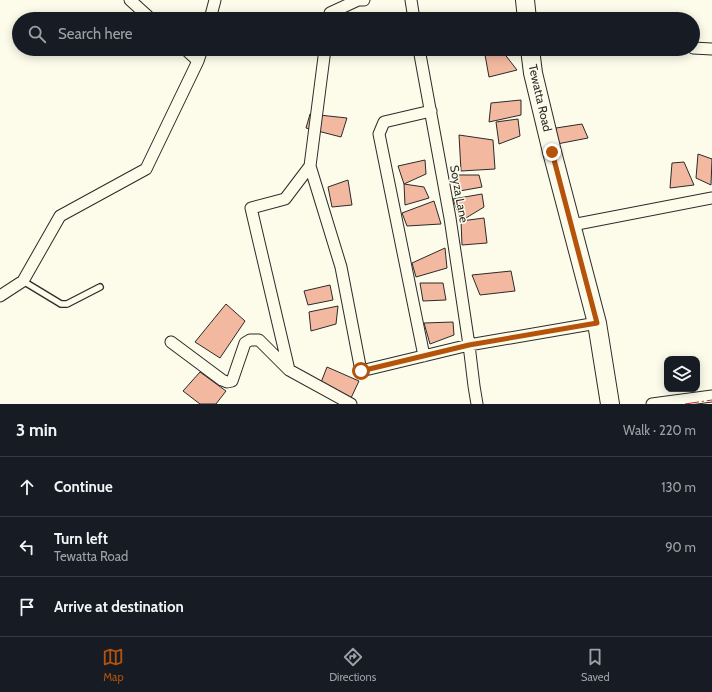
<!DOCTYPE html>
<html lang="en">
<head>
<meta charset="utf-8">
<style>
  :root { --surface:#171b24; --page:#20242c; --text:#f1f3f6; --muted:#9ea1a6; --line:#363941; --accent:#b45309 }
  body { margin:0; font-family:Cabin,sans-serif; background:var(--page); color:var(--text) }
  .controls { position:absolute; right:12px; bottom:12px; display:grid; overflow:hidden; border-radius:8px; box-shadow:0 2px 10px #0003 }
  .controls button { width:36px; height:36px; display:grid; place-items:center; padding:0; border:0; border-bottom:1px solid var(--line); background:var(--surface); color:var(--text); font:20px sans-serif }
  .stop { position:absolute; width:12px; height:12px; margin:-9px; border:3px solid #b45309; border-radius:50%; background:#fff }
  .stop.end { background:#b45309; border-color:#fff; box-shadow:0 1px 4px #0008 }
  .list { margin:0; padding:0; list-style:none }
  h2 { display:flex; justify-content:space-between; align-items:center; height:52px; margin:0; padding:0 16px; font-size:17px }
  h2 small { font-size:13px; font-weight:400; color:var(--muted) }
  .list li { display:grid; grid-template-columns:26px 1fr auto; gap:12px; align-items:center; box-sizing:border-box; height:60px; padding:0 16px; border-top:1px solid var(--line) }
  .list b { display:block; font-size:15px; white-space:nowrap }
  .list p { margin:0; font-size:13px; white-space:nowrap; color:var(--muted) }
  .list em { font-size:13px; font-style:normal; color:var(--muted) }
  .icon { flex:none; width:22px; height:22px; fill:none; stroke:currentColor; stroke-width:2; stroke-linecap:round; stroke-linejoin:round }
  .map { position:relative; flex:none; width:712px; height:404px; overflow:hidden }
  .search { position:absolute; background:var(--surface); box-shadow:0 2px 10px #0003; left:12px; right:12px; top:12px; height:44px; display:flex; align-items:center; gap:10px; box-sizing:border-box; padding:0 14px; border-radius:22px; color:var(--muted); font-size:15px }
  .sheet { height:232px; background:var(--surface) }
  nav { display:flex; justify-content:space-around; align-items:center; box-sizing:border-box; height:56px; border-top:1px solid var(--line); background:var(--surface); font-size:11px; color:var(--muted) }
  nav a { display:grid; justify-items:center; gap:2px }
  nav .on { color:var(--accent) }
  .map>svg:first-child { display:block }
</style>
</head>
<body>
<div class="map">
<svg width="712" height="404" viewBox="0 0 712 404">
  <rect width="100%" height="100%" fill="#fdfbea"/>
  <path fill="#f2b8a0" stroke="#2b2b2b" d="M503 52 517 70 489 77 485 55Z
    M521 100V115L489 122 491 103Z
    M310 114 347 118 341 137 306 128Z
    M518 119 520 136 499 144 496 122Z
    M582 124 588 138 557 144 556 128Z
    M459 135 493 140 495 169 461 171Z
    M698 154 712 159 711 185 696 178Z
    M425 160 426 174 404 184 398 166Z
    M684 162 694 185 670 188 672 163Z
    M453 175H479L482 187 454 192Z
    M348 180 352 205 332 207 328 187Z
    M404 184 424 187 429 198 405 205Z
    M482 194 484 207 461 221 453 199Z
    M434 201 441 224 407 226 402 213Z
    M484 218 487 243 462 245 461 221Z
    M445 248 447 268 416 277 412 263Z
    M511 271 515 291 480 295 472 275Z
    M420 283H443L446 300 423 301Z
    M330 285 333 300 308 305 304 291Z
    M226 304 245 321 220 358 195 342Z
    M338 306 336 324 311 331 309 312Z
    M453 322 454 335 430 344 424 323Z
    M327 367 359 381 351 398 320 385Z
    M200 372 226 391 216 404H200L183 391Z"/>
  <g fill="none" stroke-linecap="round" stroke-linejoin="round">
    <defs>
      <path id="lane" d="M23 281 61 304H67L100 287"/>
      <path id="street" d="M130 0 151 19
        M411 0 414 19
        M210 19 215 0
        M329 19 330 13 358 0H364
        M693 48 712 49
        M185 49 198 61 202 49
        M325 49 310 166 341 267 361 371 469 345 597 323
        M419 49 450 218 469 345 474 386 477 404
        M310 166 285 199 251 208 289 370 351 404
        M572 225 712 198
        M0 296 23 281 60 216 146 169 198 61
        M171 342 222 380 227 382 232 381 245 343 250 340H259L289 370
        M424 356 379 134 384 122 431 111
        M652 404 712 396"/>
      <path id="primary" d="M525 0 527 19
        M530 49 533 73 552 152 597 323 610 404"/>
    </defs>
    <use href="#lane" stroke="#2b2b2b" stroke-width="8"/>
    <use href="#street" stroke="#2b2b2b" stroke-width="13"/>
    <use href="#primary" stroke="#2b2b2b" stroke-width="20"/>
    <use href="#lane" stroke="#fdfbea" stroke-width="5.5"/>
    <use href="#street" stroke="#fdfbea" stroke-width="11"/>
    <use href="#primary" stroke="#fdfbea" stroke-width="18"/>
    <path stroke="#c62828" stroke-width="1" stroke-dasharray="14 3 2 3" stroke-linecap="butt" d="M685 404 712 400"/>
  </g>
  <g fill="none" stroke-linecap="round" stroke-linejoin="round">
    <path stroke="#b45309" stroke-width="5" d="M361 371 469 345 597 323 552 152"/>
  </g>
  <g text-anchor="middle" stroke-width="3" stroke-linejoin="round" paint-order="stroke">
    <g font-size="12" fill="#2b2b2b" stroke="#fdfbea">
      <text transform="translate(540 98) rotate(77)" y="4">Tewatta Road</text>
      <text transform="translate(459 194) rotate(80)" y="4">Soyza Lane</text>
    </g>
  </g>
</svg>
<div class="controls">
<button><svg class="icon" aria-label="layers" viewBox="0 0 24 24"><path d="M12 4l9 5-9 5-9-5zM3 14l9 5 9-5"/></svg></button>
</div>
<div class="stop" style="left:361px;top:371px"></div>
<div class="stop end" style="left:552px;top:152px"></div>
<div class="search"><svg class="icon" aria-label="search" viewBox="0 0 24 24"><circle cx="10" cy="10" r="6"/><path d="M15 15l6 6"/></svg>Search here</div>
</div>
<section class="sheet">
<h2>3 min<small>Walk · 220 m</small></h2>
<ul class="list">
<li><svg class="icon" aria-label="ahead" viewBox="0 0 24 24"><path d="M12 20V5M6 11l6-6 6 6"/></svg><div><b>Continue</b></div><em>130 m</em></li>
<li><svg class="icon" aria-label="left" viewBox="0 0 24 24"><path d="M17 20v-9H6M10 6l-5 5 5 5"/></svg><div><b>Turn left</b><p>Tewatta Road</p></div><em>90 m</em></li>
<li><svg class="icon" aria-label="arrive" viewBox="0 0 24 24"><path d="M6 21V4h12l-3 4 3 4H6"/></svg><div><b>Arrive at destination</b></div></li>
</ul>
</section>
<nav>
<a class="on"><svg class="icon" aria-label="map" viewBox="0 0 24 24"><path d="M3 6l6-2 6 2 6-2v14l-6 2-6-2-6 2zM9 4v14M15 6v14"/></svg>Map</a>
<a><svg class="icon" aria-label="directions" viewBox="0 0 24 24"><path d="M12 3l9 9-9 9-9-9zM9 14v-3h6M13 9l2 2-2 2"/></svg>Directions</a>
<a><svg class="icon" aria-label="saved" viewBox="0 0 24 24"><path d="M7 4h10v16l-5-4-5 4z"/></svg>Saved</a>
</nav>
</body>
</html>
